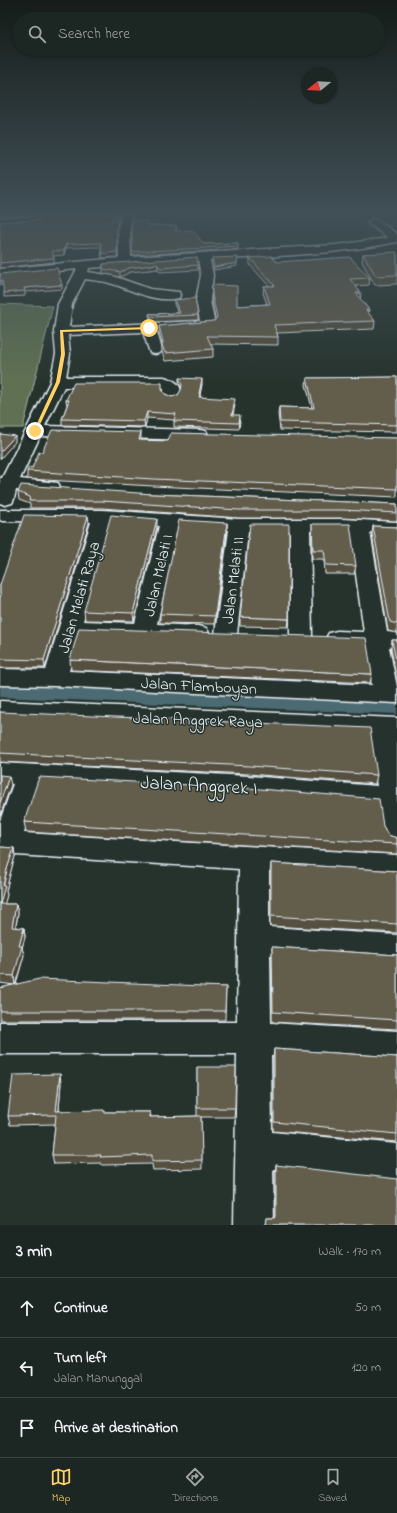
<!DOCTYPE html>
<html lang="en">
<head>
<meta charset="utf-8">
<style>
  :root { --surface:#1c2622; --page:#29322f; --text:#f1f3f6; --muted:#a0a5a5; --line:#3a4340; --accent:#ffd166 }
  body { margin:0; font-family:"Indie Flower",sans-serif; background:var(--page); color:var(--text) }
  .compass { position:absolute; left:301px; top:68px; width:36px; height:36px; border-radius:50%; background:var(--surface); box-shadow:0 1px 3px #0004; rotate:252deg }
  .stop { position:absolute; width:12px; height:12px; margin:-9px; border:3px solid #ffd166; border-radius:50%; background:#fff }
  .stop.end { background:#ffd166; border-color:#fff; box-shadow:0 1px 4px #0008 }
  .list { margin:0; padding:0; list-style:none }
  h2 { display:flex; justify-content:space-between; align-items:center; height:52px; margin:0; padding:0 16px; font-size:17px }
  h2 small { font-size:13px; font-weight:400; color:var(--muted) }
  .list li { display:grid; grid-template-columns:26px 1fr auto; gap:12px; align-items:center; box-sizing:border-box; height:60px; padding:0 16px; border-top:1px solid var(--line) }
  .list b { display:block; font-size:15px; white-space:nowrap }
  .list p { margin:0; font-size:13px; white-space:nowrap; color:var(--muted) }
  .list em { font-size:13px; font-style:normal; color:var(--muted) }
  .icon { flex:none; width:22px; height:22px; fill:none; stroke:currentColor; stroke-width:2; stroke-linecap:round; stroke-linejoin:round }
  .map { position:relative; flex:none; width:397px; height:1225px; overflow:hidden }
  .search { position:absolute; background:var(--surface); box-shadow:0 1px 3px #0004; left:12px; right:12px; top:12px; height:44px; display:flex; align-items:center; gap:10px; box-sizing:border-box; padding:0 14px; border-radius:22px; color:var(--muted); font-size:15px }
  .sheet { height:232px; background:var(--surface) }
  nav { display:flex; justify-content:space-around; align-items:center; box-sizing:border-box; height:56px; border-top:1px solid var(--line); background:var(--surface); font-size:11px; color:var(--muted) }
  nav a { display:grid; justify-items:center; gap:2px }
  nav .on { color:var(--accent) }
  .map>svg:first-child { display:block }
</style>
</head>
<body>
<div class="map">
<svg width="397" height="1225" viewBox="0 0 397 1225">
  <rect width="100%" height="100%" fill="#26332d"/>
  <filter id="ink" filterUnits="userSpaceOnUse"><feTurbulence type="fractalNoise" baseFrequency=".025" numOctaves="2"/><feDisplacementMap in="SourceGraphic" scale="8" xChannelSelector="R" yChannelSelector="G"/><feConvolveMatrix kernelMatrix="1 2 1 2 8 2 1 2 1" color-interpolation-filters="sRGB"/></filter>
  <g filter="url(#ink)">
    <path fill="#607153" stroke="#a4b1a6" d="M0 304 53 306 23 428H0Z"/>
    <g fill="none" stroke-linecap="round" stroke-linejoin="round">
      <path fill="#4b6a72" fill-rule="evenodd" d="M0 683 397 700V714L0 697Z"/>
      <defs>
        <path id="minor" d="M122 214H132L130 228 131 257 336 245 388 238 369 224 368 222 373 219 377 220 397 234V242C335 255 272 256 210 260L213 275 210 300 215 325 213 328 208 329 157 332 162 350 160 353 155 354 150 353 143 332 68 335 70 354 66 377H164C175 380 186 387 178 399L172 401 166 399 164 396V388L161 387H64L45 426 200 430 206 431 208 435 206 439 200 440 40 436 20 479 58 483 60 487 58 491 51 493 16 490 14 499 12 503 5 505 0 503V478H2L50 382 56 354 54 331 58 304 77 269 0 277V269L119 258 118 228ZM198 260 201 275 196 300 200 321 69 327 72 304 85 279C92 280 100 281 106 282 130 288 153 304 179 298L180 295 179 292 150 289 113 276 88 272 89 268Z
          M35 217 39 218 40 220 39 222 0 224V218Z
          M0 510H102L239 519H342L397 522V534L370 532 387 632 397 633V647H389L397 687V703L55 686 0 685V669L46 670 91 522 2 521 0 520ZM110 522 159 526 135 623 83 621ZM178 527 229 530 215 634 218 639 226 641 234 639 237 634 248 531H290V636L293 641 301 643 309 641 312 636 310 531H350L364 632 337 631 329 633 326 638 329 643 337 645 366 646 372 685 69 671 79 635 198 640 206 638 209 633 206 628 198 626 157 624Z
          M0 701 397 718V846L387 843 383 835 379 807 248 796 39 785 24 833 397 855V879L269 871V927L397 935V963L270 955 271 1023 397 1031V1065L271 1056 272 1132 397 1144V1182L273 1169 274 1225H234L237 1054H0V1022H237L239 869 0 854V821L13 784 0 783V763L248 776 377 786 370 735 0 719Z"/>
      </defs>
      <use href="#minor" stroke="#e8f1f8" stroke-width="3"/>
      <use href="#minor" fill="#26332d" fill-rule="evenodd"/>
    </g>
    <path fill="#555041" stroke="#e8f1f8" d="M0 214H119V218L115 221 117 257 102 258 101 247 66 248 64 255 53 256 54 262 0 268V222L39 220 40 217H39L35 216H0Z
      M132 221H148V225L177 226 176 231 204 244 238 243V249L132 255Z
      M363 254H397V284L375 285 362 262Z
      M250 258 370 278 369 285 355 286 361 293 360 299 369 310 368 313 375 321 374 329 277 333 278 337V345L210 344 213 349V357L165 361 162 352V345L159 333V326L214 321 215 319 212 302V285L237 306 267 304 263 293 264 286H269L250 265Z
      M103 264 198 265V270L160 272 158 269 130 272 120 277 103 273Z
      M174 300 198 315V320L151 322 150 319 149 314 178 313 174 304Z
      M397 377V432L280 430 278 414 279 407 312 408 306 385 307 378Z
      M179 378 202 384 200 394V397L235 405 233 415 240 421 239 429 174 427V420L147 418 145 427 62 425V419L67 405 66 400 162 390 165 394 172 397 178 395 182 389 179 383Z
      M397 438V497L153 486 27 479V471L32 468 42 452 141 440 168 441Z
      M18 492 153 494 397 504V521L342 518H239L102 508H30V504L19 500Z
      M89 523 45 668H0V585Z
      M227 523V531L215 624 160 623V614Z
      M312 524 356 566 354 574H325L324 559H312Z
      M373 526 397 527V633L388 631 372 534Z
      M157 527 134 621 85 620 84 611Z
      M240 617 289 619 288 627 240 626Z
      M392 640H397V682L391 648Z
      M70 660 372 674 370 683 71 670Z
      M0 712 377 775 375 784 248 774 0 762Z
      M24 822 383 826 388 835 397 838V854L26 832Z
      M0 847 14 848 15 856 9 878 6 891 7 895 4 904H16L18 913 16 927 24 928 25 937 22 948 24 955 16 984 226 987 225 1020H0V988L14 985 0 983Z
      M271 863 397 871V933L270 926V873Z
      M272 947 397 955V1029L272 1022Z
      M274 1049 397 1057V1142L273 1131V1058Z
      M197 1067 235 1108 234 1117H201L202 1169 153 1170 152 1164 102 1165 101 1163 54 1164 52 1155 55 1124 10 1125 8 1116 61 1083 59 1111 104 1112H150L151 1117 197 1116Z
      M276 1165 397 1225H266L267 1218H275V1173Z"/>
    <path fill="#454135" stroke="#e8f1f8" d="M119 214V218L110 225V221Z
      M117 221V257L102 258V254Z
      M66 244V248L64 255V251Z
      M54 258V262L0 268V263Z
      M237 263V266L214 270V267Z
      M157 264 158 269 130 272 120 277V272L129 268Z
      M0 281H2L3 285H0Z
      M62 285V289L25 292V296L4 297V293L24 288Z
      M202 379V384L199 400V394Z
      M147 412V418L145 427 144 421Z
      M141 432V440H139Z
      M15 436V442L0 459V452Z
      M88 516 89 523 45 668 44 660Z
      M157 519V527L134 621 133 613Z
      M227 523V531L215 624V616Z
      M9 776 11 785 0 816V803Z
      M14 848 15 856 9 878 6 891 7 895 2 913 0 904 7 869Z
      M16 904 18 913 14 936 12 927Z
      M24 928 25 937 22 948 24 955 15 985 14 976 19 946Z
      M60 1074 61 1083 58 1120 56 1111Z"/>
    <path fill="#635d4c" stroke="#e8f1f8" d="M40 214H119L110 221H117V252L102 254 101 243 66 244 64 251H52L54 258 0 263V222L39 220 41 215Z
      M132 221H148L147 225 177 226 175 231 192 230 204 244 238 243V246L132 252Z
      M396 252 397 254V275L376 276 363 254Z
      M271 256 277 262 350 257 370 278 350 279 361 293H356L369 310H366L375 321 274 325 278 337 207 336 213 349 165 353 162 345 163 342 159 326 214 321 217 317 212 295V285L237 286V306L270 304 264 286H275L250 258Z
      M197 257 198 265 160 268 157 264 129 268 120 272 103 269V264Z
      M238 257 237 263 214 267 212 258Z
      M57 268 62 285 24 288 25 291 4 293 2 281H0V274Z
      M195 298 198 315 150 317 149 314 180 313 174 300Z
      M397 377V425L280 422 279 407 314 408 307 378Z
      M179 378 202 379 199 394H200L199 397 235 399 232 415H240L239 423 174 421 176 414 147 412 144 421 62 419 69 400H66L74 383H162V390L165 394 172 397 178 395 181 390 182 385Z
      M52 430 141 432 139 440 168 441 171 433 397 438V489L153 479 27 471 29 467 32 468 39 452H42Z
      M0 434 15 436 0 452Z
      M21 485 153 494 397 504V513L343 510H239L102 501H29L30 497 18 492Z
      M24 515 88 516 44 660 0 659V598L1 594H0V585Z
      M111 515 157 519 133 613 84 611Z
      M179 520 227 523 215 616 160 614Z
      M250 524H289V619L240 617Z
      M312 524H350L356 566 326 565 324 550H313Z
      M373 526 397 527V624L390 622Z
      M79 628 366 638 372 674 70 660Z
      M392 640H397V666Z
      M0 712 370 728 377 775 249 766 0 753Z
      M0 775 9 776 0 803Z
      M39 777 248 788 379 799 383 826 388 835 397 838V844L24 822Z
      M0 847 14 848 7 869 3 886H5L0 904Z
      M271 863 397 871V924L271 916Z
      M0 904H16L12 927 24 928 19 946H22L14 976 0 975Z
      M272 947 397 955V1020L273 1012Z
      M39 979 226 987 225 1011H0V988Z
      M274 1049 397 1057V1134L274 1122Z
      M197 1067H236L235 1108H197Z
      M60 1074 56 1111 104 1110V1112H150V1117L201 1116 202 1160 152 1161V1155L100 1157 101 1155H52L56 1115 8 1116 13 1075Z
      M276 1165 397 1179V1225H266L267 1218H275L276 1217Z"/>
  </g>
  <linearGradient id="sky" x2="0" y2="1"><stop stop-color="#151c19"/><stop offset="0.55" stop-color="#415057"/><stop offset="1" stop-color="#415057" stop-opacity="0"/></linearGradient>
  <rect width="397" height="386" fill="url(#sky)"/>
  <path fill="#ffd166" d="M149 327 151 329 63 332 65 354 60 382 37 431 33 432 56 382 61 354 60 330Z"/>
  <g text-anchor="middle" stroke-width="3" stroke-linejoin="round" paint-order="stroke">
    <g font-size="16" fill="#e8f1f8" stroke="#26332d">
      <text transform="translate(157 575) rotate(-77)" y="6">Jalan Melati I</text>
      <text transform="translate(232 580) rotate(-83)" y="6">Jalan Melati II</text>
      <text transform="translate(78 597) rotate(-74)" y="6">Jalan Melati Raya</text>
      <text transform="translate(199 685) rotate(3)" y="6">Jalan Flamboyan</text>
      <text transform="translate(198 719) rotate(2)" y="6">Jalan Anggrek Raya</text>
    </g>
    <g font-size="19" fill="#e8f1f8" stroke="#26332d">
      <text transform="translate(199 784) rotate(3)" y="7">Jalan Anggrek I</text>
    </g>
  </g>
</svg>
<svg class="compass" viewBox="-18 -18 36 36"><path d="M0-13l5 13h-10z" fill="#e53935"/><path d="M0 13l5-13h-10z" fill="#a0a5a5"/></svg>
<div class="stop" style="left:149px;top:328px"></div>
<div class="stop end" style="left:35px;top:431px"></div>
<div class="search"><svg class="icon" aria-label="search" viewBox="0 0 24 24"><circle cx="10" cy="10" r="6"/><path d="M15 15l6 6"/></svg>Search here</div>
</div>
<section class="sheet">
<h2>3 min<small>Walk · 170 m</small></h2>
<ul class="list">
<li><svg class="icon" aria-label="ahead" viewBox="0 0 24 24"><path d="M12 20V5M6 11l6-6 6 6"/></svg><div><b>Continue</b></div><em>50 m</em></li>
<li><svg class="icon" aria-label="left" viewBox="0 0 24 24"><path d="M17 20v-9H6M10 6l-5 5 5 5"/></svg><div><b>Turn left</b><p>Jalan Manunggal</p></div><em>120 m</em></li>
<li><svg class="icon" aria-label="arrive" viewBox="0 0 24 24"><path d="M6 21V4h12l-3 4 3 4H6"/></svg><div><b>Arrive at destination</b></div></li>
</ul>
</section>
<nav>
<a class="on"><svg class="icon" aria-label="map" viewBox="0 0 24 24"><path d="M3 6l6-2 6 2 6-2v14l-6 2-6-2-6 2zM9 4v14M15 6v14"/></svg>Map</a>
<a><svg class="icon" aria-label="directions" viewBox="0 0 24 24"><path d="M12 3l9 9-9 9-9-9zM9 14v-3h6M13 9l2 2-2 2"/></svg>Directions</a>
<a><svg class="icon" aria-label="saved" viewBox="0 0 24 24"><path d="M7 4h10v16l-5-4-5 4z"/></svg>Saved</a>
</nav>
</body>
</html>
